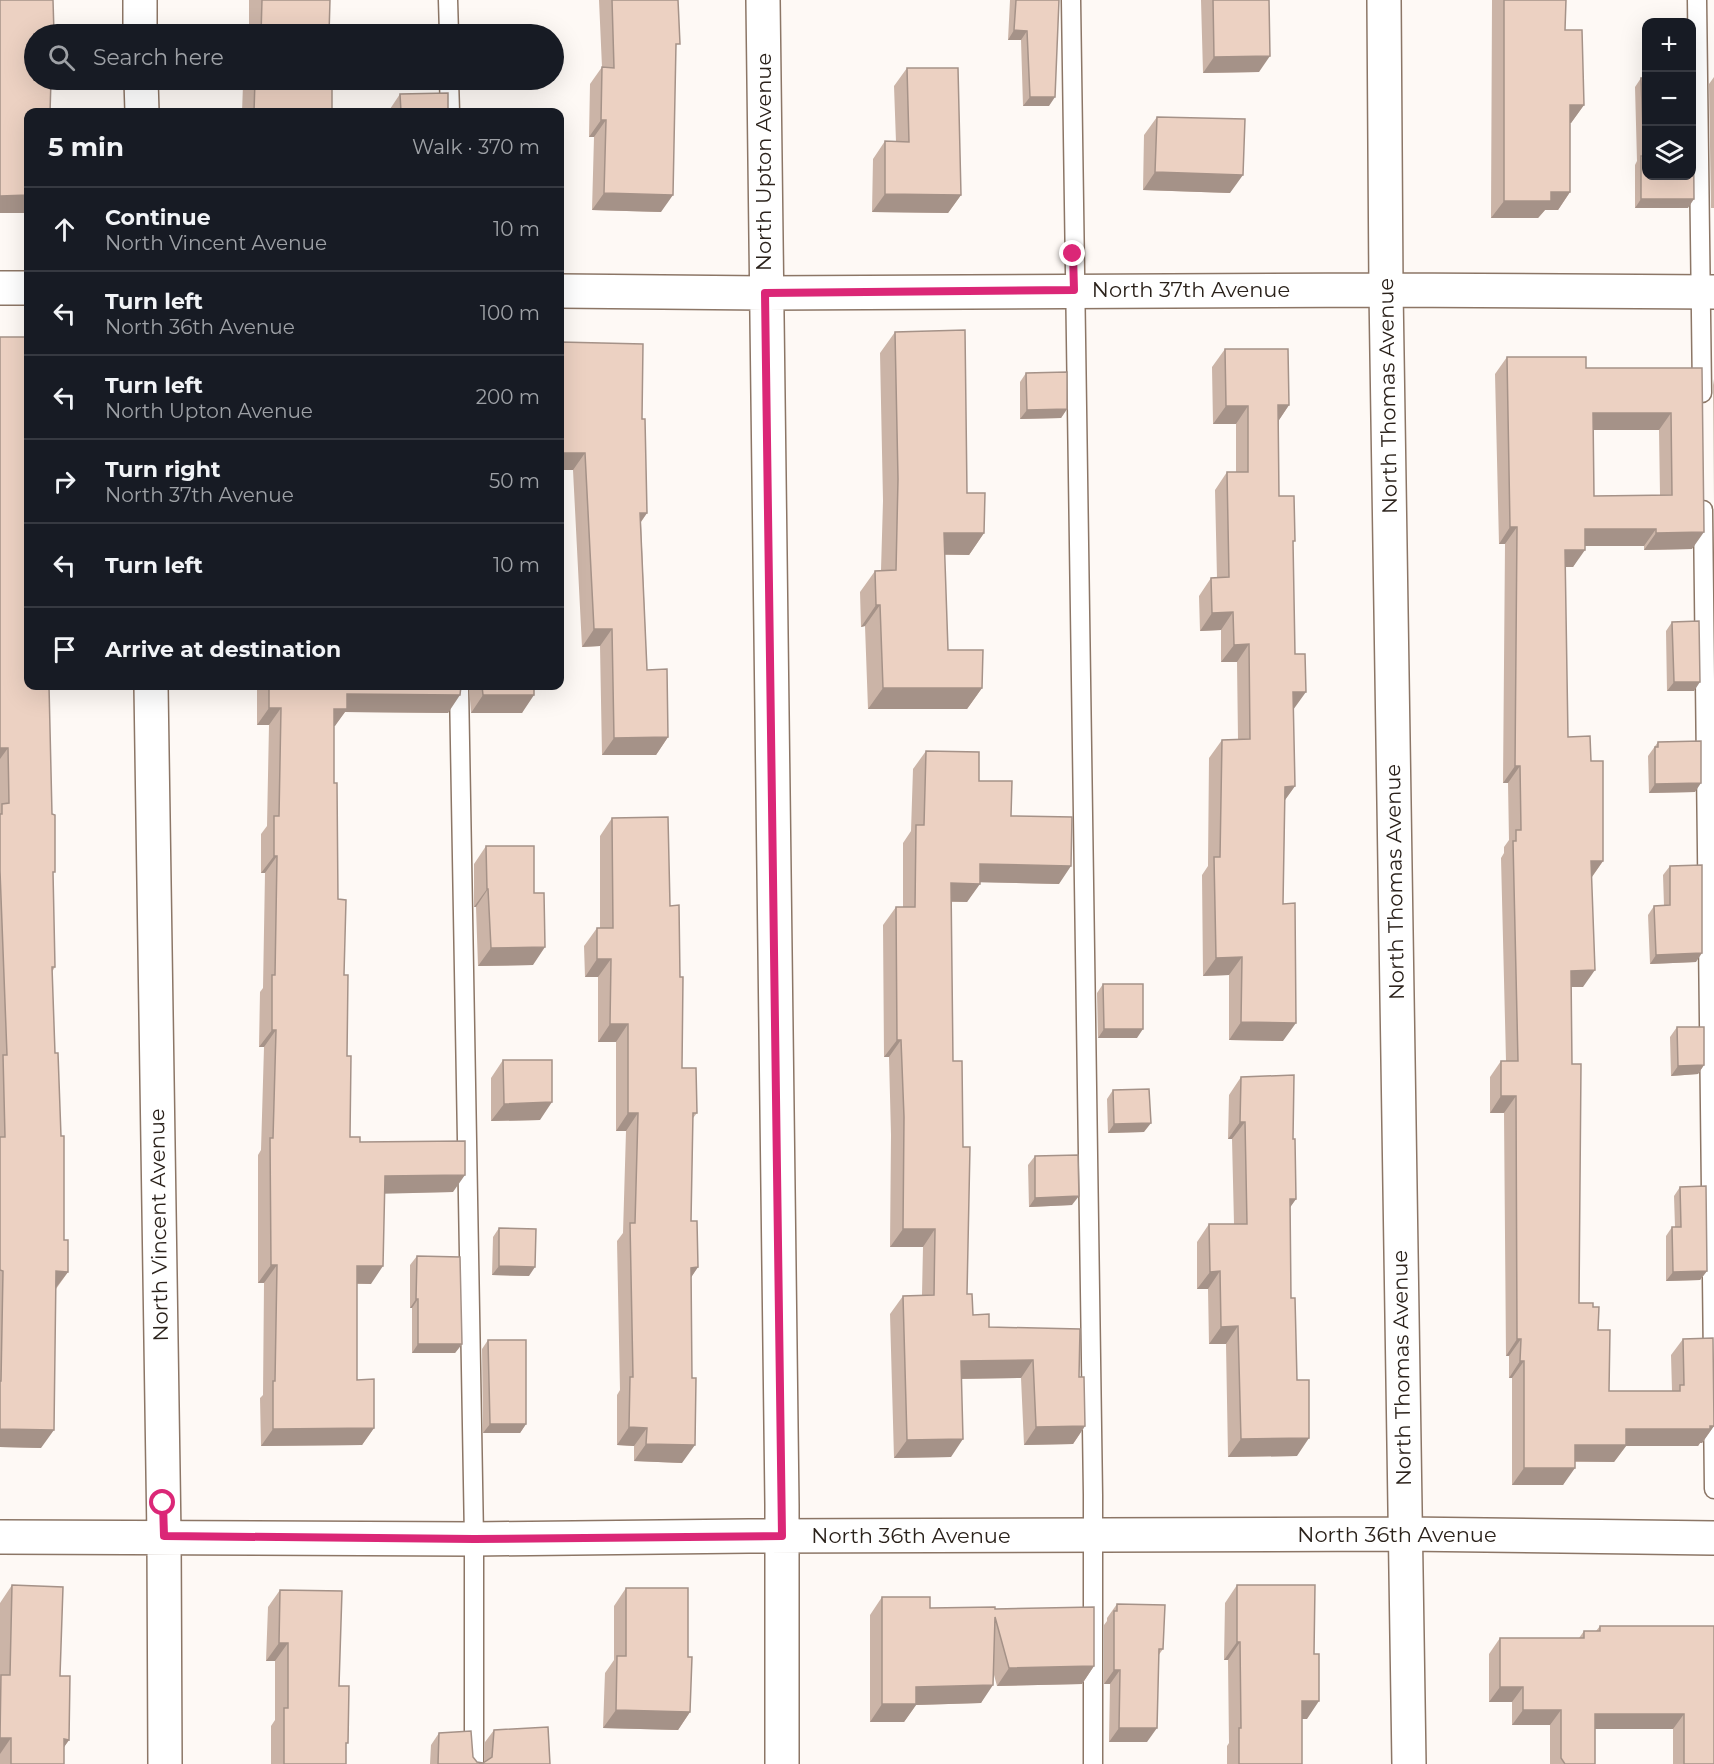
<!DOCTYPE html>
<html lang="en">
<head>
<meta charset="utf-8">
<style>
  :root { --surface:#171b24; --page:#242831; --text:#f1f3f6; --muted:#9ea1a6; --line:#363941 }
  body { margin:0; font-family:Montserrat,sans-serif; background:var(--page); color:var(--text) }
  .controls { position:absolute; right:18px; top:18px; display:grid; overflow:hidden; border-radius:12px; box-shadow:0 6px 24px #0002 }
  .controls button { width:54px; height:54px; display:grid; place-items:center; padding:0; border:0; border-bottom:2px solid var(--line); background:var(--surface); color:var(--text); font:30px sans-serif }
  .stop { position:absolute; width:18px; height:18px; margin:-14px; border:4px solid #db2777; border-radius:50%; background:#fff }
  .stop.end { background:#db2777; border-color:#fff; box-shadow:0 2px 6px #0008 }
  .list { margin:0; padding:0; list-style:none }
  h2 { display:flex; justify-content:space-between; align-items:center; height:78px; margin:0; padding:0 24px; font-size:26px }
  h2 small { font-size:20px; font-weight:400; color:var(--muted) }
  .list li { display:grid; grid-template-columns:39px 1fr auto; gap:18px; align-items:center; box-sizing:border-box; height:84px; padding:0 24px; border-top:2px solid var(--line) }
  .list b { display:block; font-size:22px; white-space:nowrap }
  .list p { margin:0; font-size:20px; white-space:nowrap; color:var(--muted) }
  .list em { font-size:20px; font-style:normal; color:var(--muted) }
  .icon { flex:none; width:33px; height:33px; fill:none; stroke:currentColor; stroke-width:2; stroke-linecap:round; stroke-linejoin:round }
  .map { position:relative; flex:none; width:1714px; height:1764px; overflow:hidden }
  .search { position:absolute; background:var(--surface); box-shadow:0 6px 24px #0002; left:24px; top:24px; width:540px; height:66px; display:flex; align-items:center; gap:15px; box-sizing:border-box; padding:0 21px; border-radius:33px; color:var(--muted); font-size:22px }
  .panel { position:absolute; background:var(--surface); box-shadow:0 6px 24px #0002; left:24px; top:108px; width:540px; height:582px; border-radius:12px }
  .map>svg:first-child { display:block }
</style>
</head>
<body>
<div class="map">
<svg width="1714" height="1764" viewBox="0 0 1714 1764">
  <rect width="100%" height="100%" fill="#fef9f5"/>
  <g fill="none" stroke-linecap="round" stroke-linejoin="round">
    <defs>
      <path id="service" d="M448 0 449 34
        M1071 0 1093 1495V1764
        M1697 0 1702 393
        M449 80 450 112
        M1703 510 1713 1362
        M459 686 474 1539V1764
        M1713 1404 1714 1489"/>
      <path id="minor" d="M140 0V34
        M763 0 782 1505V1764
        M1384 0 1386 290 1409 1764
        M141 80 142 112
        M0 288H28
        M560 291 765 293 1386 290 1714 292
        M151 686 164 1537 165 1764
        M0 1537 474 1539 749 1536 1405 1534 1714 1538"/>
    </defs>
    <use href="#service" stroke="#8c7666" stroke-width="21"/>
    <use href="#minor" stroke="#8c7666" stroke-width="36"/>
    <use href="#service" stroke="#fff" stroke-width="18"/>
    <use href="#minor" stroke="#fff" stroke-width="33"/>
  </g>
  <path fill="#cbb4a7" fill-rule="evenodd" d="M249 0H330L329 34H249Z
    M599 0H678L676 50 661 212 592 210 594 137H589L590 84 602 67Z
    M1010 0H1059L1049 106H1023L1021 40H1008Z
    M1201 0H1269L1259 72 1203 73Z
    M1492 0H1566L1565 30 1584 105 1571 123H1570V192L1558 210H1545L1538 218H1491Z
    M907 68 961 195 948 213 872 212 873 159 885 141 896 142 894 86Z
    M1714 77V208H1711L1709 84Z
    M1641 78 1688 208H1635V165L1637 161 1635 87Z
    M247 80H332V112H242L243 85Z
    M400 94 448 112H388Z
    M1157 117 1230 193 1143 190 1144 135Z
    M895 332 967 493 984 533 969 555H944L948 650 982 688 967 709H868L865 626 861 627 860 592 875 571 881 570 883 501 880 353Z
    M0 337 49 706 55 967 52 972 55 1053 64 1240 68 1272 56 1289 41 1448 0 1447Z
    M560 342 642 419 647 513 641 522 647 670 668 737 656 755H602L600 646 582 647 573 470H560Z
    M1225 349 1289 405 1279 420V496L1293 543V710L1295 786 1285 800 1283 904V1041L1229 1040V975L1203 976 1202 875 1208 866 1209 758 1222 740 1238 739 1237 662H1221V630L1200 631 1199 596 1211 578H1217L1215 490 1227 472H1236V424H1213L1212 367Z
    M1507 357 1586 368H1702L1692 549 1644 550V546H1585L1573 567H1565L1568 737 1591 761 1603 861 1592 877 1583 987H1571L1572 1064 1579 1303 1593 1307 1598 1330 1609 1391H1672L1671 1355 1683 1339 1714 1426 1702 1443H1700L1698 1446H1626L1614 1462H1575L1563 1485H1512V1378H1509V1356H1506L1504 1113H1490V1077L1501 1061H1506L1501 858 1504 853V847L1509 840 1508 783H1503L1505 544H1499L1495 374ZM1593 430H1659L1660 495 1594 496Z
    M1026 373 1067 409 1061 418 1020 419V382Z
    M1714 379V504L1713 385Z
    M1672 622 1694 691H1667L1666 631Z
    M257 686H461L448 713 345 712 334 726V783L338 899 344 975 350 1137 453 1192 385 1193 371 1284H357V1380L374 1428 362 1445 261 1446 260 1398 263 1395 264 1283H258V1155L261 1150 264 1047H259L260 992 263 988 265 873H261V834L267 826 269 725H257Z
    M469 686H534L522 713H471Z
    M1658 742 1695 792 1649 793 1648 756Z
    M926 751 979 781 1011 816 1059 884 980 882 967 902H951L953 1061 963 1147 967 1294 973 1315 989 1327 1079 1377 1085 1426 1073 1444 1024 1445 1021 1378 961 1379 951 1457 894 1458 890 1314 903 1296 922 1295 923 1247H890L891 1135 889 1057H884L883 925 896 907H903V843L911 831 913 769Z
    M612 818 670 906 682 1068 697 1113 693 1118 691 1221 698 1267 691 1277 682 1463 634 1461V1446L617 1445V1395L620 1390 617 1241 623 1233 626 1131H616V1042H598V977H585L584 946 597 928H600V836Z
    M486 846 533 965 478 966 476 907H474V864Z
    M1670 866 1696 962 1650 964 1648 915 1654 906H1664L1663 875Z
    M1103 984 1137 1038H1098L1097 993Z
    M1677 1027 1704 1065 1698 1074 1671 1076 1670 1037Z
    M503 1060 540 1120 491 1121V1078Z
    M1241 1077 1293 1139 1296 1199 1290 1207 1291 1298 1297 1456 1228 1457 1226 1344H1209L1208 1289H1197V1242L1209 1224H1234L1232 1139H1228L1229 1095Z
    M1113 1090 1144 1132 1108 1133 1107 1099Z
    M1035 1156 1072 1205 1029 1207 1028 1165Z
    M1680 1187 1707 1271 1700 1280 1666 1281V1236L1672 1227H1675L1674 1196Z
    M499 1228 529 1276 492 1275 493 1237Z
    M417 1256 462 1344 455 1353H412V1308H410V1265Z
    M488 1340 526 1424 520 1433H483L482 1349Z
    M12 1585 60 1676 69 1740 64 1747V1764H0V1603Z
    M1237 1585 1307 1719H1302V1764H1227V1746L1229 1743 1228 1660H1224L1225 1603Z
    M626 1588 688 1657 690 1712 678 1730 603 1728 605 1673 614 1660V1606Z
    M280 1590 339 1686 346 1746V1764H271V1726L275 1720V1661H266L268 1607Z
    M882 1597 930 1608 995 1609 1094 1666 1082 1684 997 1686 994 1675 981 1703 916 1705 904 1722H870V1615Z
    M1117 1604 1163 1649 1158 1656 1147 1742H1109L1110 1684H1104V1625L1107 1621V1618Z
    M1600 1626H1714V1764H1673V1729H1595V1764H1550V1725H1512V1702H1489V1654L1500 1638H1579L1584 1631H1596Z
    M494 1730 550 1764H430L431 1745 439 1733 473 1757 477 1762 483 1763 484 1762 485 1742Z"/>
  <path fill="#a59288" d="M1014 30 1027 31 1021 40H1008Z
    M1270 56 1259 72 1203 73 1214 57Z
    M1030 97H1055L1049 106H1023Z
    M1570 105H1584L1571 123H1557Z
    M601 120H606L594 137H589Z
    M1155 172 1243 175 1230 193 1143 190Z
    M1551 192H1570L1558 210H1545L1538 218H1491L1504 201Z
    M604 193 673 195 661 212 592 210Z
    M885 194 961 195 948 213 872 212Z
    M28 195V213H0V196Z
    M1641 199H1694L1688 208H1635Z
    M1278 405H1289L1277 423Z
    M1226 406H1248L1236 424H1213Z
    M1067 409 1061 418 1020 419 1027 410Z
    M1593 413H1671L1659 430H1581Z
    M560 453H585L573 470H560Z
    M640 513H647L635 530Z
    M1510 527H1517L1505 544H1499Z
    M1585 529H1656L1644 546H1573Z
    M1704 532 1692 549 1644 550 1656 533Z
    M944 533H984L969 555 928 554Z
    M1565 550H1585L1573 567H1553Z
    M876 605H880L865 626 861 627Z
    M1233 612 1221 630 1200 631 1212 613Z
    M594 629H612L600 646 582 647Z
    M1249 644 1237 662H1221L1234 645Z
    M1674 682H1700L1694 691H1667Z
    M883 688H982L967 709H868Z
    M1293 692H1306L1293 710Z
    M347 694 460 695 448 713 345 712 335 726H322L334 709Z
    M483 695H534L522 713H471Z
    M269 708H281L269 725H257Z
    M668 737 656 755H602L614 738Z
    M0 748H8L0 759Z
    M1515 766H1520L1508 783H1503Z
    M1701 783 1695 792 1649 793 1655 784Z
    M1295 786 1282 804 1285 787Z
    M274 856H277L265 873H261Z
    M1591 861H1603L1591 878Z
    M980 864 1071 866 1059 884 968 882Z
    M951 883 980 884 967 902 938 901Z
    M487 889H488L476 907H474Z
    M545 947 533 965 478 966 491 948Z
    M1702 953 1696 962 1650 964 1656 955Z
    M1242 957 1229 975 1203 976 1216 958Z
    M597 959H611L598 977H585Z
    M1595 970 1583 987H1559L1571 971Z
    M1241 1022 1296 1023 1283 1041 1229 1040Z
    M610 1024H628L616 1042H598Z
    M1104 1029H1143L1137 1038H1098Z
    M272 1030H276L264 1047H259Z
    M897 1040H901L889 1057H884Z
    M1704 1065 1698 1074 1671 1076 1678 1066Z
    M1501 1096H1516L1504 1113H1490Z
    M552 1102 540 1120 491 1121 504 1104Z
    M628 1113H638L626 1131H616Z
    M1240 1122H1245L1232 1139H1228Z
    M1151 1123 1144 1132 1108 1133 1114 1124Z
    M465 1175 453 1192 373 1194 385 1176Z
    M1079 1196 1072 1205 1029 1207 1035 1198Z
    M1290 1199H1296L1284 1216Z
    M903 1229H935L923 1247H890Z
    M271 1265H277L264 1283H258Z
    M357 1266H383L371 1284 344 1283Z
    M499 1266 535 1267 529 1276 492 1275Z
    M698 1267 686 1285 691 1268Z
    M56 1271 68 1272 55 1289Z
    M1220 1271 1208 1289H1197L1210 1272Z
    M1707 1271 1700 1280 1666 1281 1673 1272Z
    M416 1299H418L412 1308H410Z
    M1238 1326 1226 1344H1209L1221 1327Z
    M1517 1339H1521L1509 1356H1506Z
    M418 1344H462L455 1353H412Z
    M1033 1360 1021 1378 948 1379 961 1361Z
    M1520 1361H1524L1512 1378H1509Z
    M490 1424H526L520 1433H483Z
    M1085 1426 1073 1444 1024 1445 1036 1427Z
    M1714 1426 1702 1443H1700L1698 1446H1626L1614 1462 1563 1461 1575 1445 1626 1429Z
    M629 1427 647 1428 634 1446 617 1445Z
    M374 1428 362 1445 261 1446 273 1429Z
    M0 1429 54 1430 41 1448 0 1447Z
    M1309 1438 1297 1456 1228 1457 1241 1439Z
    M963 1439 951 1457 894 1458 907 1440Z
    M646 1444 695 1445 682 1463 634 1461Z
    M1524 1468H1575L1563 1485H1512Z
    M1237 1642H1240L1228 1660H1224Z
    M279 1643H288L275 1661H266Z
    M1094 1666 1082 1684 997 1686 1009 1668Z
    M1114 1670H1120L1110 1684H1104Z
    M993 1685 981 1703 916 1705 904 1722H870L882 1704 916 1687Z
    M1500 1687H1523L1512 1702H1489Z
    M1302 1701H1319L1307 1719H1290Z
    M616 1710 690 1712 678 1730 603 1728Z
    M1523 1710H1561L1550 1725H1512Z
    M1595 1714H1684L1673 1729H1584Z
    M1119 1728H1157L1147 1742H1109Z
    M0 1738H11L0 1754Z
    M64 1739 69 1740 57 1757Z"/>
  <path fill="#ecd1c2" stroke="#a59288" stroke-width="1.5" fill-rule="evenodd" d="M0 0H53L54 34H34V80H51L50 112H28V195L0 196Z
    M262 0H330L329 34H261Z
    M612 0H678L680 44H676L673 195 604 193 606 120H601L602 67 614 68Z
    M1016 0H1059L1055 97H1030L1027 31 1014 30Z
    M1213 0H1269L1270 56 1214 57Z
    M1504 0H1566L1565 30H1582L1584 105H1570V192H1551V201H1504Z
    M907 68H958L961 195 885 194V141L909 142Z
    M1692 76H1693L1694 199H1641V156H1644L1641 78H1647V176H1692Z
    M255 80H332V112H254Z
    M448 93V112H401L400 94Z
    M1157 117 1245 119 1243 175 1155 172Z
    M965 330 967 493H985L984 533H944L948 650H983L982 688H883L880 605H876L875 571 896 570 898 479 895 332Z
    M0 337H28V686H49L52 814 55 815V872H53L55 967H52L55 1053H58L61 1136H64V1240H68V1272L56 1271 54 1430 0 1429V1381H1L3 1271 0 1270V1137H5L3 1055H7L0 871V814H2V804L9 803 8 748H0Z
    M560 342 643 344 642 419H645L647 513H640L647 670 667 669 668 737 614 738 612 629H594L585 453H560Z
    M1225 349H1288L1289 405H1278L1279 496H1294L1295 541H1293L1295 654H1305L1306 692H1293L1295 786 1285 787 1283 904 1295 903 1296 1023 1241 1022 1242 957 1216 958 1214 857H1220L1222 740 1250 739 1249 644 1234 645 1233 612 1212 613 1211 578 1229 577 1227 472H1248V406H1226Z
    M1507 357H1586V368H1702L1704 532 1656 533V529H1585V550H1565L1568 737 1590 736 1591 761H1603V861H1591L1595 970 1571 971 1572 1064H1581L1579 1303H1593V1307H1599L1598 1330H1610L1609 1391H1680V1385H1684L1683 1339 1713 1338 1714 1426H1710V1429H1626V1445H1575V1468H1524V1361H1520L1521 1339H1517L1516 1096H1501V1061H1518L1513 841H1516V830H1521L1520 766H1515L1517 527H1510ZM1593 413H1671L1672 495 1594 496Z
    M1067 372V409L1027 410 1026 373Z
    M1699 621 1700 682H1674L1672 622Z
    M269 686H461L460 695 347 694V709H334V783H337L338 899 346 900 344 975H348L347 1056H351L350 1137H360V1142L465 1141V1175L385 1176 383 1266H357V1380L374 1379V1428L273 1429V1381H275L277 1265H271L270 1138H273L276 1030H272V975H275L277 856H274V816H279L281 708H269Z
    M482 686H534V695H483Z
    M1701 741V783L1655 784V747H1658V742Z
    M926 751 979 752V781H1012L1011 816 1072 817 1071 866 980 864V884L951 883 953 1061H962L963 1147H970L967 1294H972L973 1315 989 1314V1327L1080 1329 1079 1377H1084L1085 1426 1036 1427 1033 1360 961 1361 963 1439 907 1440 903 1296 934 1295 935 1229H903L904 1117 901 1040H897L896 907H915L916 825H924Z
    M668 817 670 906 679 905 680 977H683L682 1068H696L697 1113H693L691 1221H697L698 1267 691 1268 692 1378H696L695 1445 646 1444 647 1428 629 1427 630 1377H633L630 1223H635L638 1113H628V1024H610L611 959H597V928H613L612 818Z
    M486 846H534V893H544L545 947 491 948 488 889H487Z
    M1702 865V953L1656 955 1654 906 1670 905V866Z
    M1103 984H1143V1029H1104Z
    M1677 1027H1704V1065L1678 1066Z
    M503 1060H552V1102L504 1104Z
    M1294 1075 1293 1139H1295L1296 1199H1290L1291 1298H1295L1297 1380H1309V1438L1241 1439 1238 1326 1221 1327 1220 1271 1210 1272 1209 1224H1247L1245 1122H1240L1241 1077Z
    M1149 1089 1151 1123 1114 1124 1113 1090Z
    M1078 1155 1079 1196 1035 1198V1156Z
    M1706 1186 1707 1271 1673 1272 1672 1227H1681L1680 1187Z
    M499 1228 536 1229 535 1267 499 1266Z
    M417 1256 460 1257 462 1344H418V1299H416Z
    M488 1340H526V1424H490Z
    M12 1585 63 1587 60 1676H70L69 1740 64 1739V1764H11V1738H0L1 1675H10Z
    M1237 1585H1315L1314 1654H1319V1701H1302V1764H1239V1728H1241L1240 1642H1237Z
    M626 1588H688V1657H692L690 1712 616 1710 617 1656H626Z
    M280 1590 342 1591 339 1686H349L348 1743H346V1764H284V1708H288V1643H279Z
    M882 1597H930V1608L995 1607V1609L1094 1607V1666L1009 1668 995 1617 993 1685 916 1687V1704H882Z
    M1117 1604 1165 1605 1163 1649H1159L1157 1728H1119L1120 1670H1114V1611H1117Z
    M1600 1626H1714V1764H1684V1714H1595V1764H1565L1561 1758V1710H1523V1687H1500V1638H1584V1631H1600Z
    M548 1727 550 1764H438L439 1733 471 1731 473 1757 477 1762 483 1763 492 1757 494 1730Z"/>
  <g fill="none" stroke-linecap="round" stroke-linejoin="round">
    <path stroke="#db2777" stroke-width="8" d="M163 1503 164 1536 474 1539 782 1536 765 293 1074 290 1073 254"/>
  </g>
  <g text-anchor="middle" stroke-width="4.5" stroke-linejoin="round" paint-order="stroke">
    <g font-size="21" fill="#2b221b" stroke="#fff">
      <text transform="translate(764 162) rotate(-90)" y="7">North Upton Avenue</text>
      <text x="1191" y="297">North 37th Avenue</text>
      <text transform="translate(1388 396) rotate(-91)" y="7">North Thomas Avenue</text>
      <text transform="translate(1395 882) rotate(-91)" y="7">North Thomas Avenue</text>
      <text transform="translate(159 1225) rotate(-91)" y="7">North Vincent Avenue</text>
      <text transform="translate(1402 1368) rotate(-91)" y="7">North Thomas Avenue</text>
      <text x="1397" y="1542">North 36th Avenue</text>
      <text x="911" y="1543">North 36th Avenue</text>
    </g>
  </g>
</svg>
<div class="controls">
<button>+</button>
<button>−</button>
<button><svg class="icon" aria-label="layers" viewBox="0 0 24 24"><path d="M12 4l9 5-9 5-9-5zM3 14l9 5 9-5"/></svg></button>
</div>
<div class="stop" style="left:163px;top:1503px"></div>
<div class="stop end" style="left:1073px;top:254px"></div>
<div class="search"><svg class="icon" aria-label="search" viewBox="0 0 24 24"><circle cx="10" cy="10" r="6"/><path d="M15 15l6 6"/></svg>Search here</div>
<section class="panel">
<h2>5 min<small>Walk · 370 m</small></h2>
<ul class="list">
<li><svg class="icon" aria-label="ahead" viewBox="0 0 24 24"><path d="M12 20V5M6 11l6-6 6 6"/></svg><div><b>Continue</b><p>North Vincent Avenue</p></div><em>10 m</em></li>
<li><svg class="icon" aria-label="left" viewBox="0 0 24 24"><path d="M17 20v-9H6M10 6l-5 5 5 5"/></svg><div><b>Turn left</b><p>North 36th Avenue</p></div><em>100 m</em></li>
<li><svg class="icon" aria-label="left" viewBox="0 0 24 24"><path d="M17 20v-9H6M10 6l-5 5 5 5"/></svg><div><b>Turn left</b><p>North Upton Avenue</p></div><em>200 m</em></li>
<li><svg class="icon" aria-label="right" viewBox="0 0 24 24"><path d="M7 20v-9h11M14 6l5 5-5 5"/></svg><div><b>Turn right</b><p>North 37th Avenue</p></div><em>50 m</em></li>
<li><svg class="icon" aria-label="left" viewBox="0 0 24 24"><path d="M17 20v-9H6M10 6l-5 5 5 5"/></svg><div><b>Turn left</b></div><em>10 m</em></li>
<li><svg class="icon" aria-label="arrive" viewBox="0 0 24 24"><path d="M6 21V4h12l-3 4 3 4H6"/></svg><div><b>Arrive at destination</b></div></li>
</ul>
</section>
</div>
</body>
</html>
